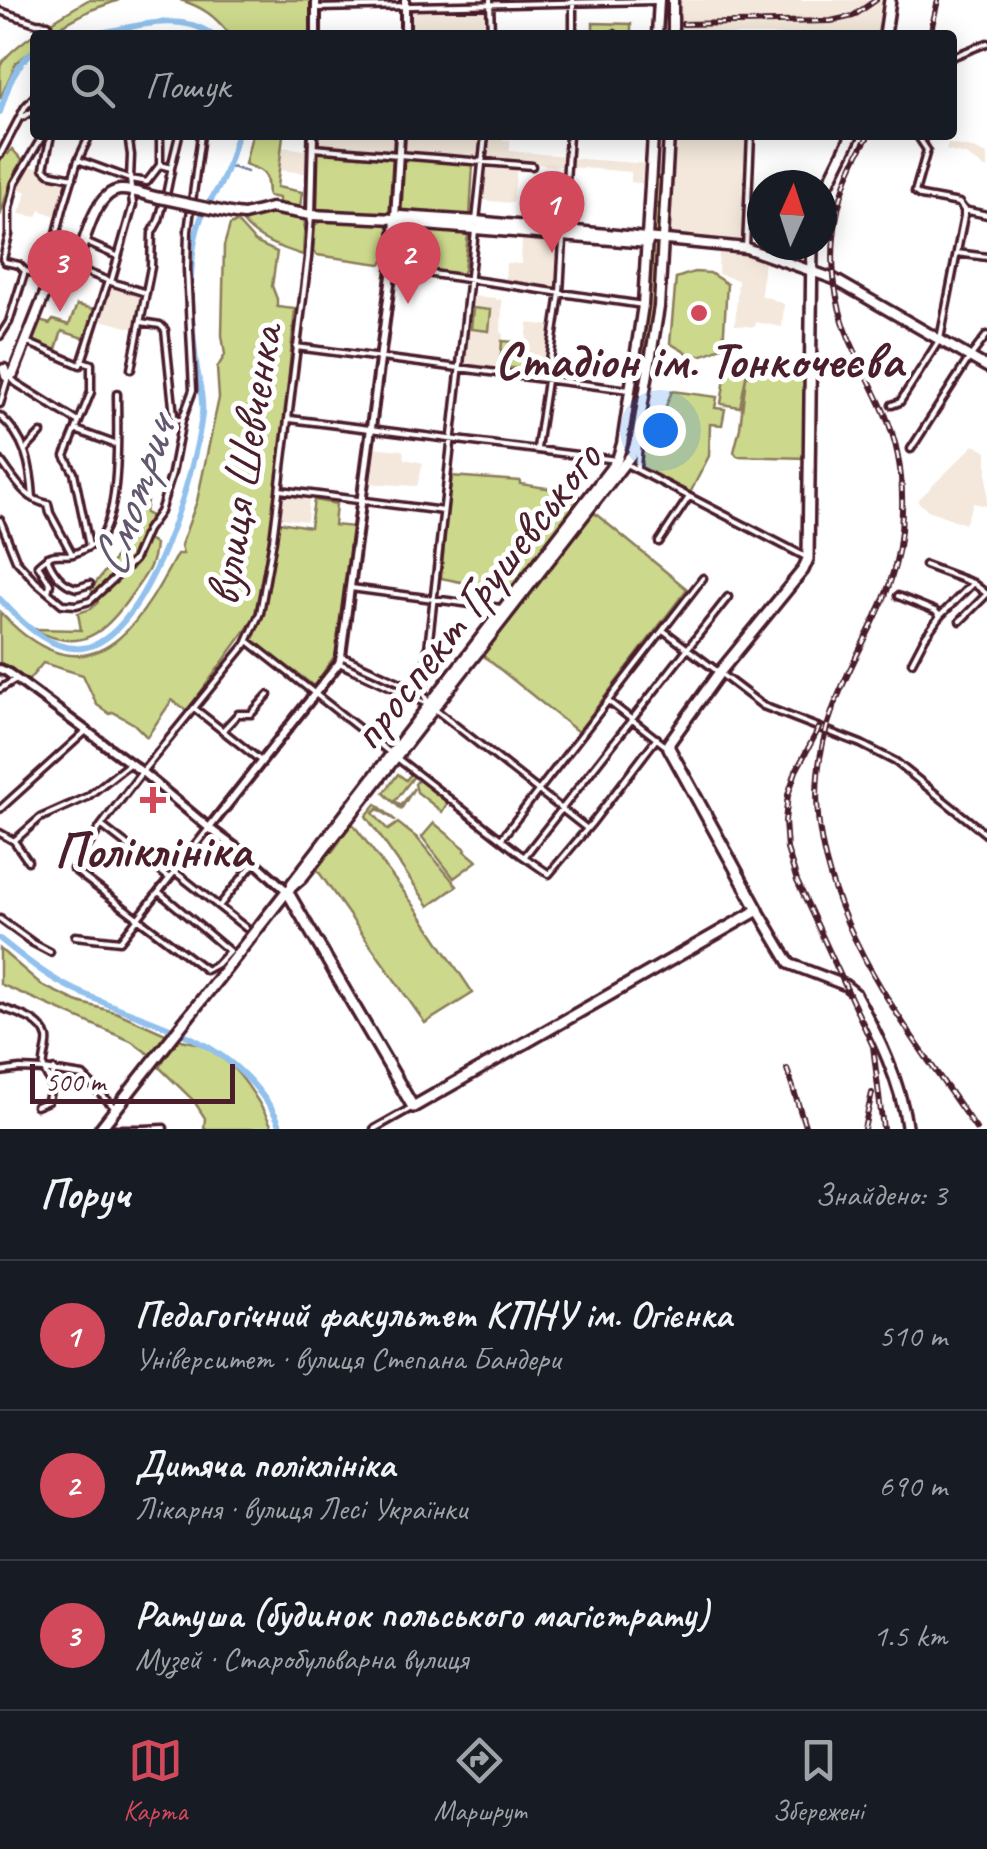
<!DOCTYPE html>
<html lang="uk">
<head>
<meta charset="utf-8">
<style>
  :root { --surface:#171b24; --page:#242831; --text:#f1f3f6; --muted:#9ea1a6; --line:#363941; --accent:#d1495b }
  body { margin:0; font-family:Caveat,sans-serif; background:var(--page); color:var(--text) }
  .compass { position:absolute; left:747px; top:170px; width:90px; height:90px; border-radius:50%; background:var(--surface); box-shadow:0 5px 25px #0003; rotate:3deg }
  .scale { position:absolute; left:30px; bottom:25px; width:205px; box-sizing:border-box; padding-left:10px; border:5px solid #4a1f2b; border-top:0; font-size:28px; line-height:35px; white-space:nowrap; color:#4a1f2b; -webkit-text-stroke:8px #fff; paint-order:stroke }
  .you { position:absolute; left:660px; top:430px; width:35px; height:35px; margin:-25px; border:8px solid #fff; border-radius:50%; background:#1a73e8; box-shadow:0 0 0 15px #1a73e833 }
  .badge { display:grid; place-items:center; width:65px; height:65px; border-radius:50%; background:var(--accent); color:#fff; font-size:32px; font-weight:700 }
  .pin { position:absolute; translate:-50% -82px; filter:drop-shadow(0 2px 5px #0008) }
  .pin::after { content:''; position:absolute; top:52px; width:35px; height:30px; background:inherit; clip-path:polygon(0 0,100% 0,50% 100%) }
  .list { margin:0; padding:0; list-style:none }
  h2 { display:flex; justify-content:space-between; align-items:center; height:130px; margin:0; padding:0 40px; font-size:42px }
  h2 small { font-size:32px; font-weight:400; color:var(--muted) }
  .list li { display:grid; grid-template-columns:65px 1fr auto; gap:30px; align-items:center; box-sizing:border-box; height:150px; padding:0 40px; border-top:2px solid var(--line) }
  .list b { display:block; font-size:38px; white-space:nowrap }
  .list p { margin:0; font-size:32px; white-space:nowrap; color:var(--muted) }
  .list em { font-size:32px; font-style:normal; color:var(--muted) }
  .icon { flex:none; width:55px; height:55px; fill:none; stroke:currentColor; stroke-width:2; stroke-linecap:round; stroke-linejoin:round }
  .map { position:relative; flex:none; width:987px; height:1129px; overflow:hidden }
  .search { position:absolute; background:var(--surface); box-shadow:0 5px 25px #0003; left:30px; right:30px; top:30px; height:110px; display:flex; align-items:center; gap:25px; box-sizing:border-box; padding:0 35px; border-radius:10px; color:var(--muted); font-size:38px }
  .sheet { height:580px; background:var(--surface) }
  nav { display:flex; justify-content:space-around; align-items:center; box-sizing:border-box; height:140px; border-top:2px solid var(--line); background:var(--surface); font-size:28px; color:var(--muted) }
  nav a { display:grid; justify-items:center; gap:5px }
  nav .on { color:var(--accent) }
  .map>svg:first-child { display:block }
</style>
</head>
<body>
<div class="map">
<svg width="987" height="1129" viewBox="0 0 987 1129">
  <rect width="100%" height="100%" fill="#fff"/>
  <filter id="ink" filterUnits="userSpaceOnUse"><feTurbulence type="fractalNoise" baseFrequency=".01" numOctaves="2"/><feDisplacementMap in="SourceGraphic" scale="20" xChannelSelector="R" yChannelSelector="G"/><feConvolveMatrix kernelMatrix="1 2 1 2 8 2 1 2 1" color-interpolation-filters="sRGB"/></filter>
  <g filter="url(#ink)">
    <path fill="#f3e8db" d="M678 0H886L881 35H678Z
      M485 7 487 9V35H410L409 11H434L435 8Z
      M316 135H399L397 153H394L319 147 316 143Z
      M402 135H483L481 156 475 160 403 153Z
      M487 135H503V140H510V151L565 156 564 164 562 166 486 161Z
      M672 135H749L743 243 668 238Z
      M948 144 972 148 987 155V169L966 155 946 150Z
      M282 147 312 151 311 174 279 170Z
      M568 158 648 164 647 184 631 182V172L570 167Z
      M485 164 517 166 513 203 480 200Z
      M31 167H37L48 176 68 183 58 217 40 210 37 217 19 214 27 192 19 189 25 173Z
      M522 238 559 241 556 289 505 282 506 263 521 264Z
      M719 249 744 251 764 258 761 295 784 304 782 327 756 322 755 327 735 325 738 280 718 274Z
      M112 285 143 296 135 329 101 320Z
      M473 296 496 298V300L500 299 502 302 501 332 503 333V341L526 343 528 323 552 326 544 375 465 366Z
      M974 445 987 451V506L973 503 965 524 928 510 917 501Z
      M369 447 403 450 405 459 423 463 417 486 366 483Z
      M283 495 309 499 307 521 280 518Z"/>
    <path fill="#ccd88b" stroke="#8b7c5b" stroke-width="2.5" d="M88 0H119L91 10 61 26 63 35H35V48L16 63 0 99C0 90 0 75 0 67 7 47 69 11 88 0Z
      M180 0H313L311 35H230C215 16 203 7 180 0Z
      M593 23 631 24V35H593Z
      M252 135H283L277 187 302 192 300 208 279 204V198L268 196C267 172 267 173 245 164Z
      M313 148 399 155 395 219 311 215Z
      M12 149 22 160 10 184 0 216V161L5 151 8 154Z
      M402 159 473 164 470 217 399 213Z
      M653 177H664L660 234 656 235 650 231Z
      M269 214 305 218 303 255C281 248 256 240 242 221Z
      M321 221 386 224 391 229 387 259 380 264 317 255 313 251 315 225Z
      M237 222 255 242 277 252 272 286 277 299V307L295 309 278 491 254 619 187 711 172 700 147 737 134 724 113 712 110 714 97 705 83 675 43 663 28 681 11 668 0 667V612C9 621 18 631 29 638 104 691 146 612 177 554H183L181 545 197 501 219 398 217 368 225 355 222 335 224 246 230 225Z
      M398 226 466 232 468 235 464 270 461 276 399 266 395 261Z
      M655 242 661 247 656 307 636 433 627 456H623L646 307 649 246Z
      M694 272 710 273 727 284 723 346C699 360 693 358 670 343L676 278Z
      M77 305 94 309 86 339 62 331 55 352 30 341 39 321 50 324 53 320 69 325Z
      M473 308 491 310 489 331 471 329Z
      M502 341 526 343 523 369 500 367Z
      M727 365 746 368V376L761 373 779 375 808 370 806 458 737 456 734 452 740 428 746 377 740 407 721 404Z
      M672 391 717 397 715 408 725 409 722 425 710 424 709 456 689 495 640 468 638 463 641 437H657L661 418Z
      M450 476 520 481V484L573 492 582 498 509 590 504 591 441 578Z
      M149 487 145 513 151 516 139 536 155 544C153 569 145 575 132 594 106 633 80 655 34 629L81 630 78 613 91 609 98 602 91 589 115 558Z
      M314 500 336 504 334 525 355 527 338 651 314 686 252 640 263 608 279 522 310 527Z
      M592 511 687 589 578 732 481 654Z
      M398 774 406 780 411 774 414 776 395 801 401 806 414 788 401 809 384 793Z
      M419 779 448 802 442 812 417 792 415 784Z
      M376 804 396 821 378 809 373 813 388 830 398 823 417 838 457 886 429 906 366 816Z
      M434 823 466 849 465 851 477 861 454 878 422 837Z
      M349 824H353L416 908 473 993 425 1023 316 868 329 851 332 852 340 841 339 839Z
      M0 949 43 986 78 1002 118 1013 170 1036 153 1057 131 1041 0 984Z
      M178 1039C188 1042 201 1043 209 1048 238 1065 259 1100 273 1129H204L205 1118 194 1101 159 1067Z"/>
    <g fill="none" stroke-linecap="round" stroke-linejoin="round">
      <path stroke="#75809f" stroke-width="2.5" d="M228 166 247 172"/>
      <path stroke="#92c1ed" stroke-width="6" d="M88 35C125 30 179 9 212 35
        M0 112C8 87 13 66 35 50
        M0 599C20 621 49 651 82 648 148 641 196 469 202 414 204 398 198 379 196 362 193 335 189 289 192 263 193 249 196 231 201 218 205 207 214 196 220 185 228 170 232 152 237 135
        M0 939C24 958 48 978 77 991 141 1021 211 1031 258 1090 267 1102 277 1114 281 1129"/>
      <defs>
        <path id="minor" d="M490 0 491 35
          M316 8 656 1
          M0 11 36 23 48 24
          M614 34V35
          M573 35V0
          M952 57 987 43
          M23 117 35 110
          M43 135 15 183 9 209V235L3 259 5 262 19 265 25 271 51 278 52 253 63 209 78 160 90 135
          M51 135 44 168 49 173 73 178
          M313 148 532 166
          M0 155 25 107 35 96
          M78 160 130 179 147 182 160 165V135
          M160 165 171 168 179 135
          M166 195 171 171
          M964 210 987 215
          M476 221 485 135
          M563 230 569 135
          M85 242 117 256
          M746 248 751 135
          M957 253 987 257
          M52 258 111 282 146 293
          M392 268 643 305
          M111 282 133 205 130 179 131 155 128 135
          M141 322 160 325 165 330 174 416 177 420H182
          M0 336 9 322 25 271
          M29 343 80 365 82 361 91 364V392L65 456 74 473 89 546
          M296 347 629 390
          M82 361 108 281
          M131 369 151 267 152 233 159 220 163 205
          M10 377 16 383 77 421
          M0 404 8 377
          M892 405 900 402 940 339 964 216V210L959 203 921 196 915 192 927 150 917 135
          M0 416C26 438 31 466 33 498
          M290 419 617 460
          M76 430 117 445
          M537 448 560 293 563 240
          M911 449 970 357 987 335
          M25 450 41 433
          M0 460C14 478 25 500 48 504L50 513 72 554
          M626 464 804 556
          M637 467 639 442
          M280 490 443 511
          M0 520 16 560 36 582 62 604 76 605 90 601 129 565 134 560 147 530 160 512 172 473 182 420 193 390 187 269 188 231 201 135
          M659 542 689 497
          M47 557C52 572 63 585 77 588L90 584
          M925 565 973 583 987 594 960 621
          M351 588 501 608
          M48 592 50 584 38 565C54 550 55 557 73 554 80 552 88 547 94 544 122 525 117 427 117 394
          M898 596 935 611 940 616
          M663 630 763 706 861 744 896 762 987 835
          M248 641 389 752
          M341 656 423 693 429 705
          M912 662 925 637 940 616 973 583
          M339 663 429 705
          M0 689 16 679
          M423 693 475 231
          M608 701 667 747
          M194 708 261 761
          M437 711 586 828
          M223 730 238 714H251L268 695
          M397 758 520 854 549 874 592 823 657 738
          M0 809 85 732
          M102 826 169 878
          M0 833 14 841 28 861
          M501 839 703 578
          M14 841 40 818 87 797 129 764
          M524 857 728 597
          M174 871 246 928
          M159 892 229 951 217 964 206 970 73 869 101 826 142 772 246 644 260 613 273 540 308 258 311 215
          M220 905 255 862
          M0 919 33 943 50 952
          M75 936 120 941 209 828
          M0 1007C15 1013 42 1019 47 1038 49 1046 42 1059 44 1070L83 1076 116 1109
          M0 1072 20 1069 44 1070 50 1082
          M36 1106 48 1101 54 1070
          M112 1129H144
          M145 1129 164 1128
          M374 1129 413 1107"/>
        <path id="tertiary" d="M316 35V0
          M405 35V0
          M311 215 313 135
          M0 669 7 672 142 772 209 828 255 862 287 891
          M209 828 339 663 341 656 392 268 400 135"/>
        <path id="secondary" d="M657 35 659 0
          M673 35V0
          M235 214 244 215 271 208 311 215 395 219 400 216 476 221 746 248 834 279 987 367
          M395 219 400 223 648 243
          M4 369 6 376 13 374 51 278 72 270 76 265C84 245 94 192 120 190 133 189 147 196 160 198
          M292 883 617 460 622 444 643 305 653 135
          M287 891 302 878 632 454 637 438 659 307 669 135
          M758 910 790 964 845 985 855 993C877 1034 901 1081 907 1129"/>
        <path id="primary" d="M885 35 890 0
          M822 196 852 135
          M100 1129 287 891 413 1107 758 910 669 748V743L719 673 803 570 808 559 812 245"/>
      </defs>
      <use href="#minor" stroke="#4a1f2b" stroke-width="11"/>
      <use href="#tertiary" stroke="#4a1f2b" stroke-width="14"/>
      <use href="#secondary" stroke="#4a1f2b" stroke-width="15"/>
      <use href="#primary" stroke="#4a1f2b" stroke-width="16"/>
      <use href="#minor" stroke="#fff" stroke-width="4"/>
      <use href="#tertiary" stroke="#fff" stroke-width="6"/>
      <use href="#secondary" stroke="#fff" stroke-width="8"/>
      <use href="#primary" stroke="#fff" stroke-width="9"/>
      <defs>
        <path id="rail" d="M683 24 831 21 853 16 876 0
          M930 35 938 0
          M869 135C830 196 822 271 849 338 860 364 874 388 885 414 898 444 903 478 902 510 902 594 859 637 833 709 817 752 813 799 822 844 842 948 917 1043 976 1129
          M819 728 796 771 788 795 785 821 787 849 797 881 873 1046 883 1129
          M787 1069 806 1129
          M864 1129 872 1093"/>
      </defs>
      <use href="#rail" stroke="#4a1f2b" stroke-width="6"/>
      <use href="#rail" stroke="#fff" stroke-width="2.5" stroke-dasharray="8" stroke-linecap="butt"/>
      <defs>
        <path id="secondary-bridge" d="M160 198 235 214"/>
      </defs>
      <use href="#secondary-bridge" stroke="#4a1f2b" stroke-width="15" stroke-linecap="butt"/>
      <use href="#secondary-bridge" stroke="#fff" stroke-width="8"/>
    </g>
  </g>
  <g fill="#d1495b" stroke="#fff" stroke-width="4">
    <circle cx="699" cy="313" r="10"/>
    <path d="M148 785h10v10h10v10h-10v10h-10v-10h-10v-10h10z"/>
  </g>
  <g text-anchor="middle" stroke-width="10" stroke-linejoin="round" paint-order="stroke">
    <g font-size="50" font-weight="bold" fill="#4a1f2b" stroke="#fff">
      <text x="699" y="377">Стадіон ім. Тонкочеєва</text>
      <text x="153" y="867">Поліклініка</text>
    </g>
    <g font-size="50" fill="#4a1f2b" stroke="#fff">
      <text transform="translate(242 465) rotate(-81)" y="18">вулиця Шевченка</text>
      <text transform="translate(474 595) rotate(-52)" y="18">проспект Грушевського</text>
    </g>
    <g font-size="52" font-style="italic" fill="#63586f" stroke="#fff">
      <text transform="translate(132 497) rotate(-71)" y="18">Смотрич</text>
    </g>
  </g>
</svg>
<svg class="compass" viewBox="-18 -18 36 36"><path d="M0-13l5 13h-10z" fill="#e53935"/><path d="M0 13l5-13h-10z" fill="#9ea1a6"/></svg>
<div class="scale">500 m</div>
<div class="you"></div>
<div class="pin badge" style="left:552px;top:253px">1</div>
<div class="pin badge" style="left:408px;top:304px">2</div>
<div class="pin badge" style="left:60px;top:312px">3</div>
<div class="search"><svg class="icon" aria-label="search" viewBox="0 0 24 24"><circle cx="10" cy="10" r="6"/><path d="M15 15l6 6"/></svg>Пошук</div>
</div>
<section class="sheet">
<h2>Поруч<small>Знайдено: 3</small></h2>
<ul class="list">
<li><span class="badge">1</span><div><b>Педагогічний факультет КПНУ ім. Огієнка</b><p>Університет · вулиця Степана Бандери</p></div><em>510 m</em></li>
<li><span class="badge">2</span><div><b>Дитяча поліклініка</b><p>Лікарня · вулиця Лесі Українки</p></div><em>690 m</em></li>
<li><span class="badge">3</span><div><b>Ратуша (будинок польського магістрату)</b><p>Музей · Старобульварна вулиця</p></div><em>1.5 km</em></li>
</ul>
</section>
<nav>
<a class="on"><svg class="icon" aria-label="map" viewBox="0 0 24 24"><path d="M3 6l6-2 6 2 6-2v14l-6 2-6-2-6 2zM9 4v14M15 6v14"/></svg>Карта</a>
<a><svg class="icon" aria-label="directions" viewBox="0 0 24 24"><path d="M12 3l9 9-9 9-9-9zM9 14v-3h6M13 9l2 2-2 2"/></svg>Маршрут</a>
<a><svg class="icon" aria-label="saved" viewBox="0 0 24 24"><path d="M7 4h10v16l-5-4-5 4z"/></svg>Збережені</a>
</nav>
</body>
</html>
